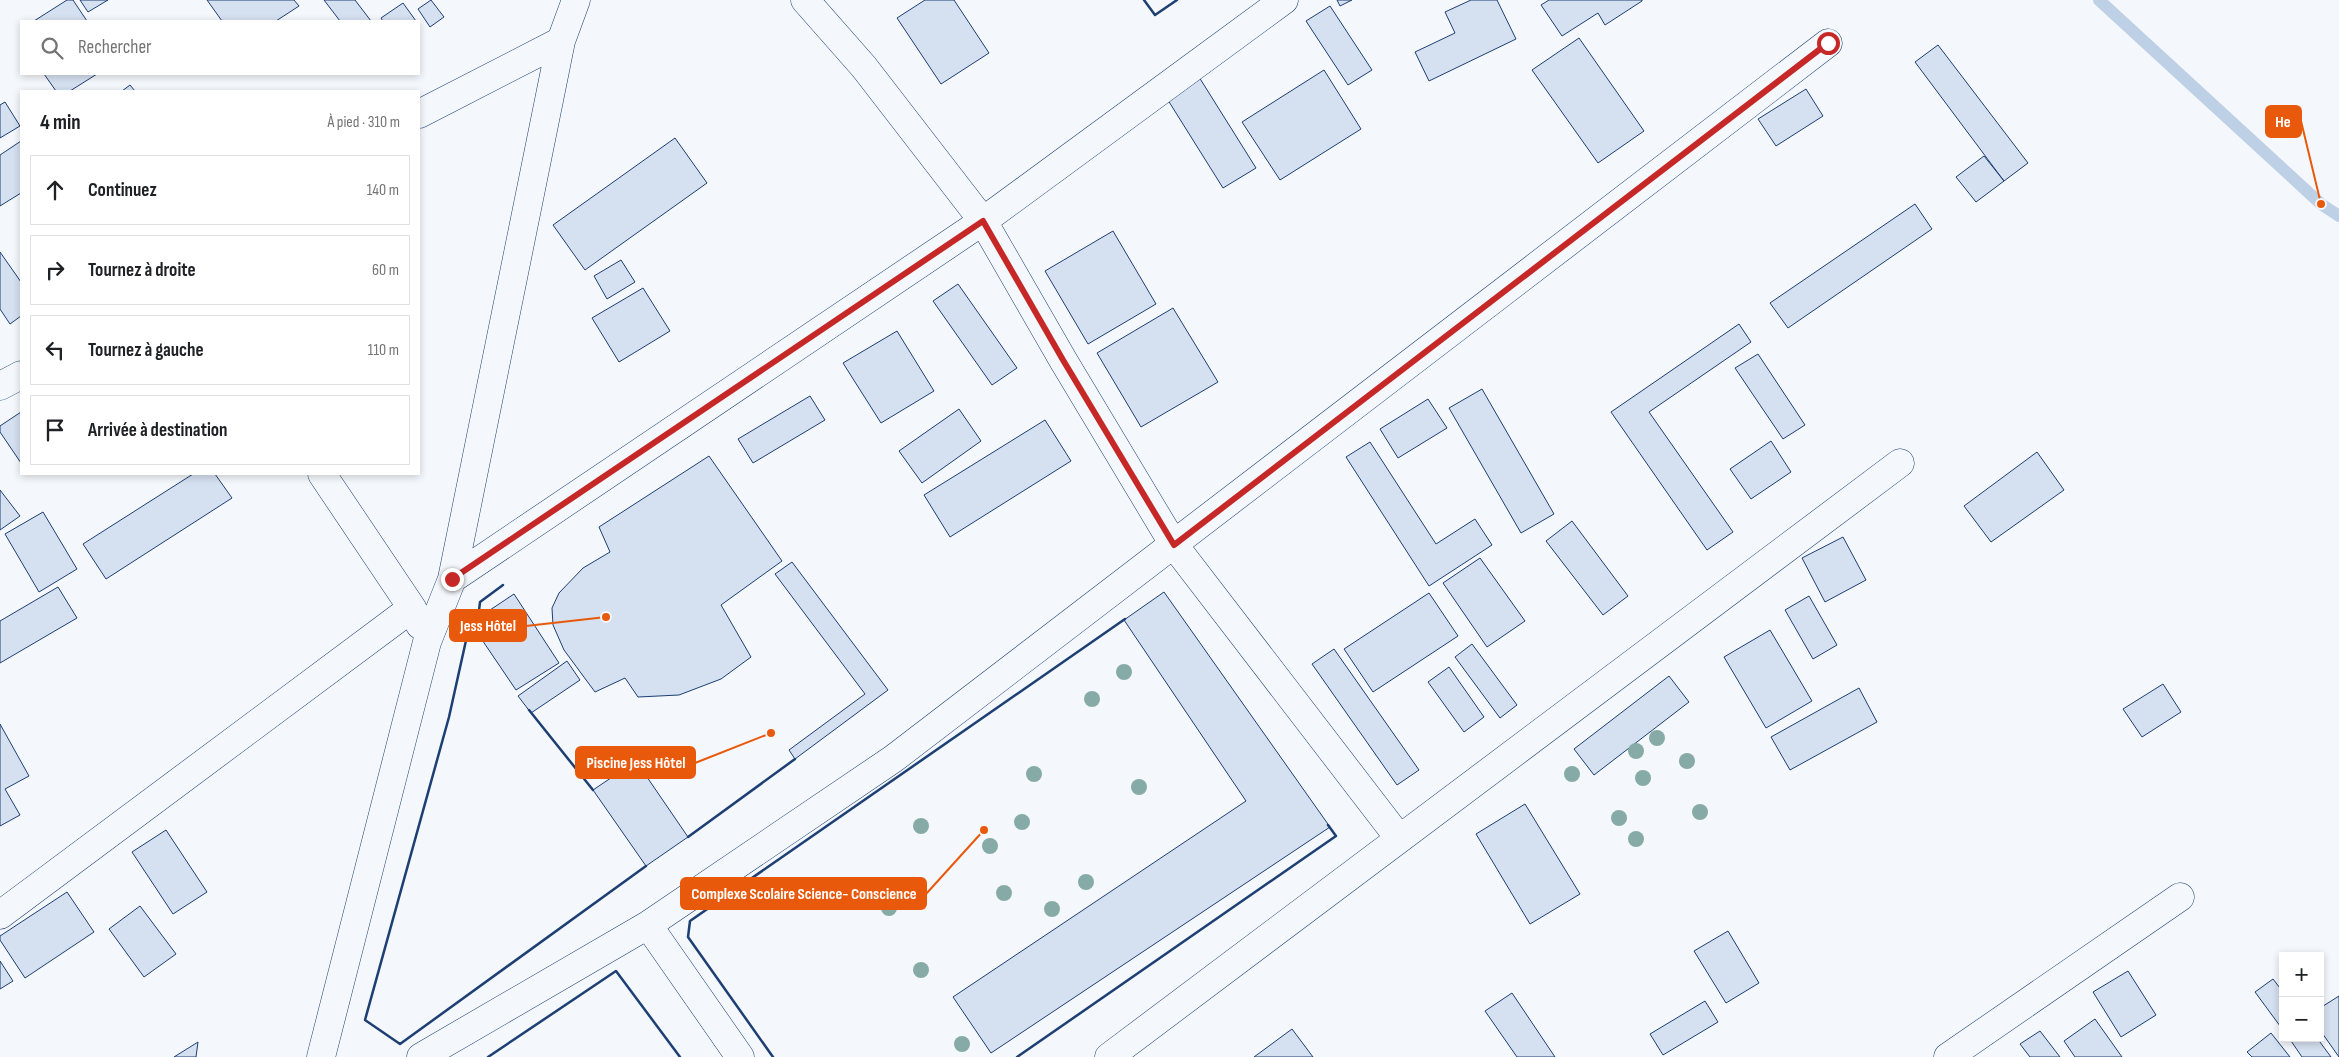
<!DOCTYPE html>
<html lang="fr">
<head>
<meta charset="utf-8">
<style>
  :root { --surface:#fff; --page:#f2f2f2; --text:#202124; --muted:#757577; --line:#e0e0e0 }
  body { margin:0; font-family:"Sofia Sans Condensed",sans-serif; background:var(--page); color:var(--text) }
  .controls { position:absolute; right:15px; bottom:15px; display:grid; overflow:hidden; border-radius:0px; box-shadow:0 2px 8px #0003 }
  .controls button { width:45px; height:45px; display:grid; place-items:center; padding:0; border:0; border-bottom:1px solid var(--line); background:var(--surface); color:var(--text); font:25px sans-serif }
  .stop { position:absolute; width:15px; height:15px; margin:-11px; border:4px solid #c62828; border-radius:50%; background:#fff }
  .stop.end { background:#c62828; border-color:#fff; box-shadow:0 1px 5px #0008 }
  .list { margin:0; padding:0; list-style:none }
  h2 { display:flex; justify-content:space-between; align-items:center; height:65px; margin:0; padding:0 20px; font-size:21px }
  h2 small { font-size:16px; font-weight:400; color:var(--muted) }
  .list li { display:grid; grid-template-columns:32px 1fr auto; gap:15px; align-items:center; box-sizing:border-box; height:70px; margin:0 10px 10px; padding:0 10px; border:1px solid var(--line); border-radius:0px }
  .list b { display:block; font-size:19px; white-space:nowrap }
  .list em { font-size:16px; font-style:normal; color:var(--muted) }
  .icon { flex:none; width:28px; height:28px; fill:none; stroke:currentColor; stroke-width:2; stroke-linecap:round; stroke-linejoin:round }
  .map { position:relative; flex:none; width:2339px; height:1057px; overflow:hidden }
  .search { position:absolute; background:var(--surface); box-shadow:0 2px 8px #0003; left:20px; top:20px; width:400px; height:55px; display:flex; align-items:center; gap:12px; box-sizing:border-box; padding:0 18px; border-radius:0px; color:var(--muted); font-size:19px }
  .panel { position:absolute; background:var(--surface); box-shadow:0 2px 8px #0003; left:20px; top:90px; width:400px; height:385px; border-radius:0px }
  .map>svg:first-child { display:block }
</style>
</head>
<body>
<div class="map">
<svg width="2339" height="1057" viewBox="0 0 2339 1057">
  <rect width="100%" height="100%" fill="#f4f7fb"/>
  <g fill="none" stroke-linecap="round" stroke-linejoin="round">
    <path stroke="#bed0e5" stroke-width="12" d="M2099 0 2321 204 2339 216"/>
  </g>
  <path fill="#d5e0f0" stroke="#1d3f73" d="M67 0H73L87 21H34Z
    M80 0H108L88 12Z
    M207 0H294L299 6 276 21H222Z
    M324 0H355L371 21H340Z
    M431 0 444 17 430 27 418 9Z
    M925 0H954L989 53 941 84 897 18Z
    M1337 0H1352L1340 6Z
    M1471 0H1497L1516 39 1429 81 1415 52 1455 33 1445 12Z
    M1549 0H1642V1L1605 25 1598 13 1562 36 1541 5Z
    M403 3 416 21H383L381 18Z
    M1330 6 1372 70 1348 85 1306 21Z
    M1579 38 1644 131 1598 163 1532 70Z
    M1938 45 2028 163 2004 181 1915 62Z
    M1324 70 1361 129 1280 180 1242 122Z
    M44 74H97L70 91H56Z
    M1199 77 1256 168 1223 188 1166 97Z
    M130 85 135 91H122Z
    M1806 89 1823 116 1776 146 1758 119Z
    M5 102 20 126 0 138V105Z
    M675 138 707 183 585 270 553 225Z
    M21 141V193L0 206V155Z
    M1984 156 2004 181 1976 202 1956 177Z
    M1915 204 1932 229 1788 328 1770 303Z
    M1113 231 1156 304 1088 344 1045 271Z
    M0 252 21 282V316L10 324 0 309Z
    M621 260 635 282 607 299 594 276Z
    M958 284 1017 368 992 385 933 301Z
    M643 288 670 331 619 362 592 318Z
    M1173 308 1218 382 1141 427 1097 353Z
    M1739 324 1751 342 1649 412 1733 532 1707 550 1611 412Z
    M897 331 934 391 881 423 843 363Z
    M1758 354 1805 425 1783 439 1735 368Z
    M1482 389 1554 514 1521 533 1449 408Z
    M810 396 825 420 753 463 738 439Z
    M1428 399 1447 428 1398 458 1380 429Z
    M959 409 981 441 922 483 899 451Z
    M21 412V463L0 432V426Z
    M1045 420 1071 461 950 537 924 495Z
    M1771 441 1791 472 1751 499 1730 469Z
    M1370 442 1436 544 1475 519 1492 545 1429 586 1346 457Z
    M2037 452 2064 490 1991 542 1964 506Z
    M709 456 782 561 721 605 751 657 721 679 679 695 638 697 625 678 595 692 564 650 553 625 552 608 559 593 583 568 610 552 599 527Z
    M193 474H215L232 498 106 579 83 544Z
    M0 490 20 516 0 530Z
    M43 512 77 569 39 592 5 534Z
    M1572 521 1628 596 1603 615 1546 541Z
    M1843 537 1866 580 1825 602 1802 558Z
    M1480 558 1525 621 1487 647 1443 583Z
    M792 562 888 690 795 759 789 750 865 694 775 574Z
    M58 587 77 618 0 663V621Z
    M1164 592 1330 827 991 1053 953 997 1246 801 1124 620Z
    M1429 593 1458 636 1373 692 1344 649Z
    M514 594 559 663 516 690 476 631 478 618Z
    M1809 596 1837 645 1813 659 1785 610Z
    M1770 630 1812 701 1766 728 1724 657Z
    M1472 644 1517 705 1500 718 1455 657Z
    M1334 649 1419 770 1397 785 1312 664Z
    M567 661 580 680 531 713 518 696Z
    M1449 667 1484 717 1464 732 1428 682Z
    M1669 676 1689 702 1594 775 1574 749Z
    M2163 684 2181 712 2142 737 2123 709Z
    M1859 688 1877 722 1790 770 1771 737Z
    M0 724 29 776 5 789 20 815 0 826Z
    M636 761 688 837 646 866 593 790Z
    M1525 804 1580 894 1530 924 1476 834Z
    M166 830 207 892 173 914 132 852Z
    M67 892 94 932 25 978 0 940V936Z
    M140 906 176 954 144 977 109 929Z
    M1728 931 1759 983 1726 1003 1694 951Z
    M0 961 13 981 0 989Z
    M2128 971 2156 1015 2121 1037 2093 992Z
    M2273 979 2283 992V1030L2255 992Z
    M1512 993 1555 1057H1517L1485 1011Z
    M2339 996V1057L2320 1030V1008Z
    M1705 1001 1718 1022 1663 1055 1650 1034Z
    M2095 1019 2122 1057H2075L2064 1041Z
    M1292 1029 1313 1057H1254Z
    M2040 1031 2060 1057H2030L2020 1044Z
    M2271 1033 2290 1057H2252L2247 1052Z
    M2289 1038H2317L2331 1057H2302Z
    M198 1042 196 1057H174Z"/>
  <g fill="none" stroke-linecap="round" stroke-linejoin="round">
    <defs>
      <path id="minor" d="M805 0 864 67 983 221 1063 360 1174 545 1399 838
        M419 114 561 41
        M0 386 21 375
        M322 474 412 608 420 625
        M452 579 983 221 1284 0
        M0 915 412 608
        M648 925 740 1057
        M321 1057 427 642 452 579 561 41 576 0
        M421 1057 648 925 893 759 1828 43
        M1109 1057 1900 463
        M1948 1057 2180 897"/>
    </defs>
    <use href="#minor" stroke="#1d3f73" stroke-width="29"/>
    <use href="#minor" stroke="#f4f7fb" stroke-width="28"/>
    <path stroke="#1d3f73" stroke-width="2.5" d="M1144 0 1155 15 1177 0
      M478 618 469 627 449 717 365 1020 400 1044 646 866
      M478 619 480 602 503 585
      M529 710 593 790
      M688 837 795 759
      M488 1057 616 971 680 1057
      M773 1057 688 937 690 921 1125 619
      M1017 1057 1336 836 1328 825"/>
  </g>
  <g fill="#86aba6">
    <circle cx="1124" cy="672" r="8"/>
    <circle cx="1092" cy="699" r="8"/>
    <circle cx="1657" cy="738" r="8"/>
    <circle cx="1636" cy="751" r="8"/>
    <circle cx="1687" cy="761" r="8"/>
    <circle cx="1034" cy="774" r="8"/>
    <circle cx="1572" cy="774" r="8"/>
    <circle cx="1643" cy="778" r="8"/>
    <circle cx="1139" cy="787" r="8"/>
    <circle cx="1700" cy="812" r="8"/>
    <circle cx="1619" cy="818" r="8"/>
    <circle cx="1022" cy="822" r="8"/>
    <circle cx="921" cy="826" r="8"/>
    <circle cx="1636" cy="839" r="8"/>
    <circle cx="990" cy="846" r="8"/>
    <circle cx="1086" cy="882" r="8"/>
    <circle cx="1004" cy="893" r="8"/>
    <circle cx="889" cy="908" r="8"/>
    <circle cx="1052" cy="909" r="8"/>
    <circle cx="921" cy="970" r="8"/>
    <circle cx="962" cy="1044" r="8"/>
  </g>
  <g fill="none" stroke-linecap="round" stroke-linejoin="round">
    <path stroke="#c62828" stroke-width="6" d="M452 579 983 221 1063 360 1174 545 1828 43"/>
  </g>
  <path fill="none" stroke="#e8590c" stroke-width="2" d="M2321 204L2301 121M606 617L526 626M771 733L695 763M984 830L926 894"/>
  <g fill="#e8590c" stroke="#f4f7fb" stroke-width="2">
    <circle cx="2321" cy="204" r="5"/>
    <circle cx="606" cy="617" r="5"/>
    <circle cx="771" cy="733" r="5"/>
    <circle cx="984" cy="830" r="5"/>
  </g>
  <g fill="#e8590c" stroke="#e8590c" stroke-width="2">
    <rect x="2266" y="106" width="35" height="31" rx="5"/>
    <rect x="450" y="610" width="76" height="31" rx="5"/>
    <rect x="576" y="747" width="119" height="31" rx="5"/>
    <rect x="681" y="878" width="245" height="31" rx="5"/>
  </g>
  <g font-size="16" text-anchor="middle" font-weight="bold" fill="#fff">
    <text x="2283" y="127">He</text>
    <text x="488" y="631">Jess Hôtel</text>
    <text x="636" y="768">Piscine Jess Hôtel</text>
    <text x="804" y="899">Complexe Scolaire Science- Conscience</text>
  </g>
</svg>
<div class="controls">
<button>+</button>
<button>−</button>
</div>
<div class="stop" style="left:1828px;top:43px"></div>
<div class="stop end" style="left:452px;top:579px"></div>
<div class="search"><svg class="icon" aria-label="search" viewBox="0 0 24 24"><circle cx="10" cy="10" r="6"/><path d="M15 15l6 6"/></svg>Rechercher</div>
<section class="panel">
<h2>4 min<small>À pied · 310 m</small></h2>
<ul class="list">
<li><svg class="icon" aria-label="ahead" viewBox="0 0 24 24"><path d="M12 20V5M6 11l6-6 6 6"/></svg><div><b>Continuez</b></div><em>140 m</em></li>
<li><svg class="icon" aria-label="right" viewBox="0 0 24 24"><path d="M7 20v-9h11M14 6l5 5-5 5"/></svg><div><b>Tournez à droite</b></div><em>60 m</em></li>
<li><svg class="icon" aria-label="left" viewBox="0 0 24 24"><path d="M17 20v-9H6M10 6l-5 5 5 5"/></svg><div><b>Tournez à gauche</b></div><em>110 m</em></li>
<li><svg class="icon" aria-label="arrive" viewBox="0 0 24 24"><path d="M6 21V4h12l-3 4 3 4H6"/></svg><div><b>Arrivée à destination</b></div></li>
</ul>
</section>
</div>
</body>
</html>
